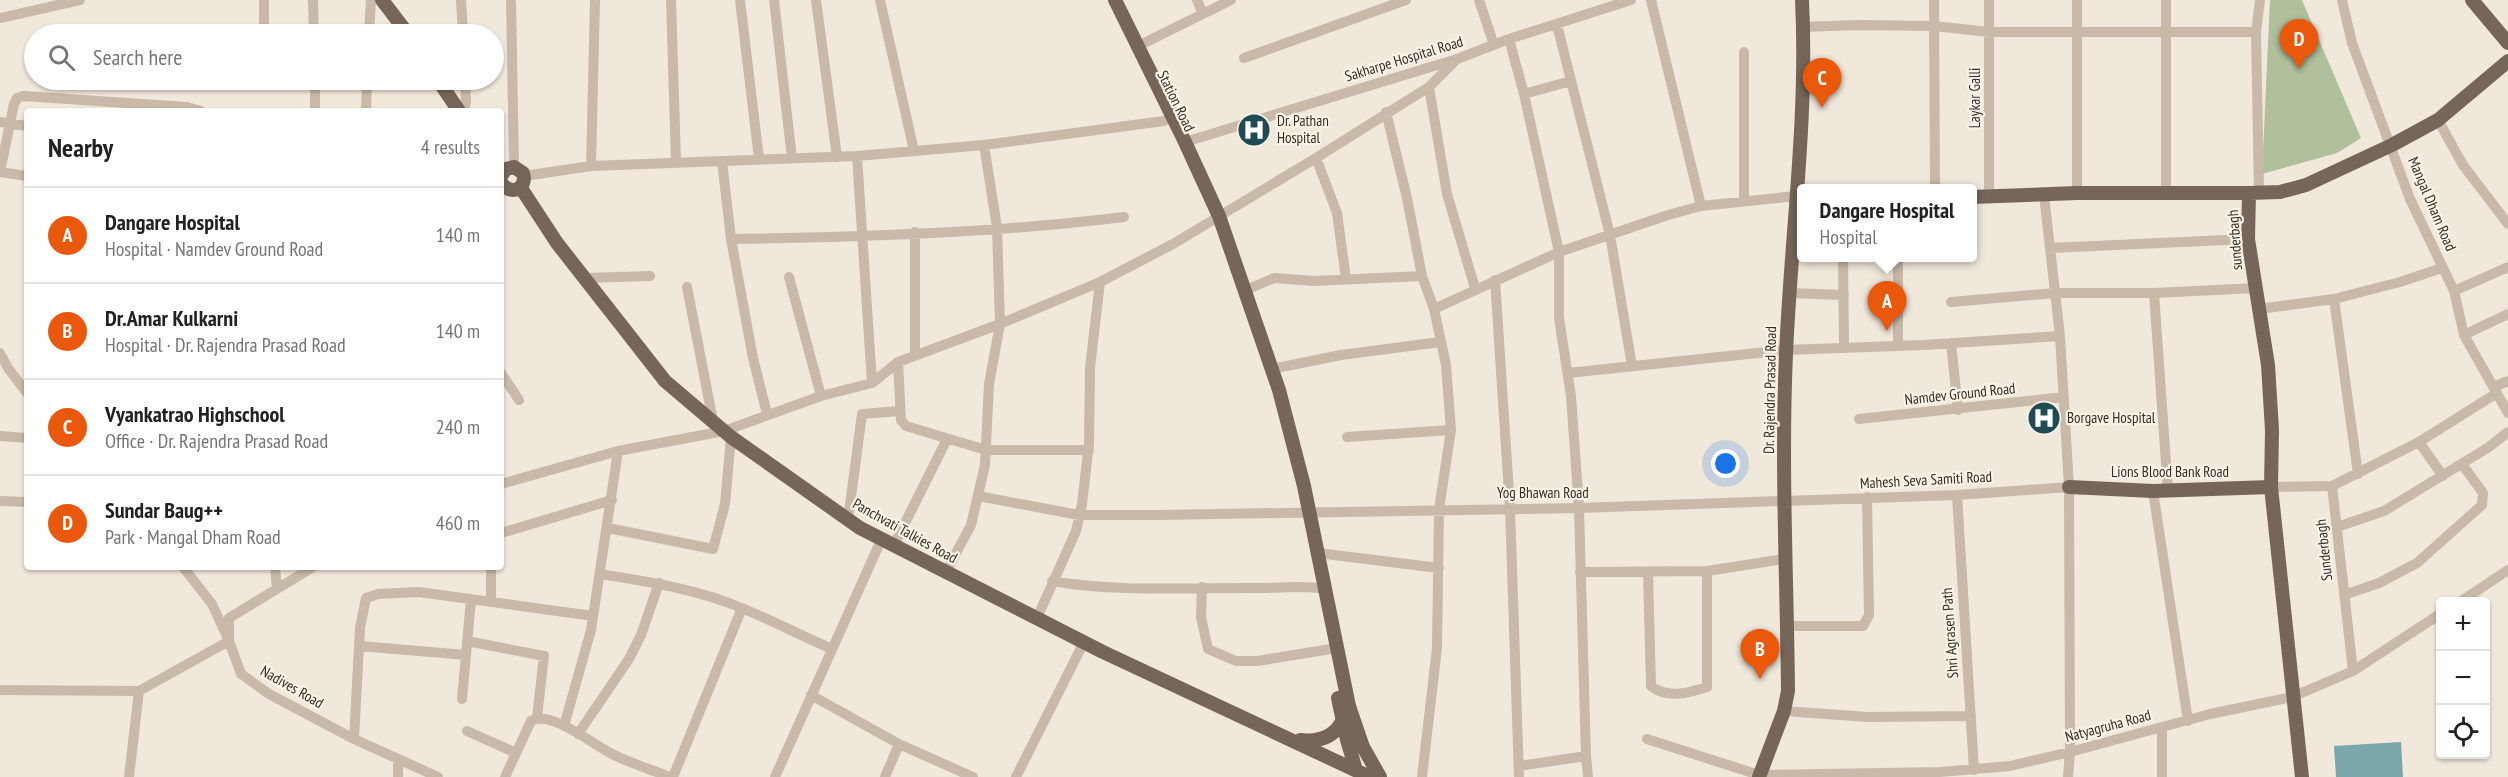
<!DOCTYPE html>
<html lang="en">
<head>
<meta charset="utf-8">
<style>
  :root { --surface:#fff; --page:#f2f2f2; --text:#202124; --muted:#757577; --line:#e0e0e0; --accent:#ea580c }
  body { margin:0; font-family:"PT Sans Narrow",sans-serif; background:var(--page); color:var(--text) }
  .controls { position:absolute; right:18px; bottom:18px; display:grid; overflow:hidden; border-radius:6px; box-shadow:0 2px 4px #0004 }
  .controls button { width:54px; height:54px; display:grid; place-items:center; padding:0; border:0; border-bottom:2px solid var(--line); background:var(--surface); color:var(--text); font:30px sans-serif }
  .you { position:absolute; left:1726px; top:464px; width:21px; height:21px; margin:-15px; border:4px solid #fff; border-radius:50%; background:#1a73e8; box-shadow:0 0 0 9px #1a73e833 }
  .badge { display:grid; place-items:center; width:39px; height:39px; border-radius:50%; background:var(--accent); color:#fff; font-size:20px; font-weight:700 }
  .pin { position:absolute; translate:-50% -50px; filter:drop-shadow(0 2px 3px #0008) }
  .pin::after { content:''; position:absolute; top:32px; width:21px; height:18px; background:inherit; clip-path:polygon(0 0,100% 0,50% 100%) }
  .popup { position:absolute; left:1797px; top:184px; width:180px; height:78px; box-sizing:border-box; display:grid; place-content:center; border-radius:6px; background:var(--surface); filter:drop-shadow(0 2px 4px #0005); font-size:20px; white-space:nowrap; color:var(--muted) }
  .popup b { font-size:22px; color:var(--text) }
  .popup::after { content:''; position:absolute; left:50%; top:100%; margin-left:-12px; border:12px solid transparent; border-top-color:var(--surface) }
  .list { margin:0; padding:0; list-style:none }
  h2 { display:flex; justify-content:space-between; align-items:center; height:78px; margin:0; padding:0 24px; font-size:26px }
  h2 small { font-size:20px; font-weight:400; color:var(--muted) }
  .list li { display:grid; grid-template-columns:39px 1fr auto; gap:18px; align-items:center; box-sizing:border-box; height:96px; padding:0 24px; border-top:2px solid var(--line) }
  .list b { display:block; font-size:22px; white-space:nowrap }
  .list p { margin:0; font-size:20px; white-space:nowrap; color:var(--muted) }
  .list em { font-size:20px; font-style:normal; color:var(--muted) }
  .icon { flex:none; width:33px; height:33px; fill:none; stroke:currentColor; stroke-width:2; stroke-linecap:round; stroke-linejoin:round }
  .map { position:relative; flex:none; width:2508px; height:777px; overflow:hidden }
  .search { position:absolute; background:var(--surface); box-shadow:0 2px 4px #0004; left:24px; top:24px; width:480px; height:66px; display:flex; align-items:center; gap:15px; box-sizing:border-box; padding:0 21px; border-radius:33px; color:var(--muted); font-size:22px }
  .panel { position:absolute; background:var(--surface); box-shadow:0 2px 4px #0004; left:24px; top:108px; width:480px; height:462px; border-radius:6px }
  .map>svg:first-child { display:block }
</style>
</head>
<body>
<div class="map">
<svg width="2508" height="777" viewBox="0 0 2508 777">
  <rect width="100%" height="100%" fill="#f0e8db"/>
  <path fill="#b0bf9c" d="M2270 0H2302L2361 138 2337 153 2262 174Z"/>
  <path fill="#7ba6ac" d="M2401 742 2403 777H2336L2334 746Z"/>
  <g fill="none" stroke-linecap="round" stroke-linejoin="round">
    <path stroke="#c8b9a8" stroke-width="10" d="M264 0V34
      M313 0 314 34
      M461 0 463 34
      M511 0 514 167
      M671 0 676 162
      M740 0 759 159
      M774 0 792 159
      M816 0 837 157
      M880 0 914 151
      M1197 0 1203 14
      M1479 0 1494 45
      M1651 0 1701 206
      M1934 0 1935 188
      M1989 0V197
      M2077 0V193
      M2166 0V192
      M2342 0 2352 43 2410 199 2454 291 2464 335 2508 413
      M0 18 80 0
      M1557 25 1610 235 1632 366
      M1803 27 1857 25 1934 26 1989 32H2256
      M369 34 371 0
      M1509 39 1524 94 1559 252V318L1571 396 1579 508 1586 756 1519 766
      M1138 46 1231 0
      M1744 52V200
      M1244 58 1406 0
      M315 80V111
      M1429 87 1447 194 1475 288
      M1524 94 1571 81
      M366 111 367 80
      M463 111 466 103 465 80
      M1386 112 1407 198 1422 276 1434 309 1446 365 1451 430 1439 509 1437 648 1422 777
      M2438 120 2463 165 2508 224
      M0 122 27 126
      M1185 142 1457 59 1509 39 1631 0
      M857 156 872 383
      M1316 158 1337 213 1346 279
      M722 161 731 239
      M591 166 595 0
      M0 172 14 104 17 98 23 96 187 107 201 111
      M0 172 27 176
      M524 176 591 166 857 156 984 145 1164 121 1172 117
      M2259 193 2256 32 2260 0
      M2044 195 2060 336 2069 487 2070 752 2068 777
      M915 232V355
      M2050 248 2248 239
      M1843 258 1844 348
      M1898 258V346
      M789 277 821 396
      M585 278 650 276
      M1495 280 1510 508 1519 777
      M687 287 713 421
      M1246 290 1274 278 1314 281 1422 276
      M2454 291 2508 267
      M1789 293 1844 295
      M2154 293 2168 491
      M2334 299 2358 474
      M1951 302 2055 293H2154L2256 288
      M1434 309 1559 252 1668 215 1701 206 1796 196
      M2259 309 2334 299 2400 282 2442 268
      M2464 335 2508 314
      M1951 343 1958 410
      M0 353 8 368 27 393
      M898 362 901 420 906 426 986 450H1089
      M1272 369 1341 355 1440 342
      M501 373 519 400
      M1568 373 1786 350 1923 345 2060 336
      M2493 387 2508 381
      M767 414 753 358 731 239C862 237 994 233 1124 217
      M1859 419 2064 397
      M0 436 27 438
      M1347 437 1451 430
      M2419 442 2443 476
      M501 484 618 451 724 431 821 396 872 383 898 362 1000 324 1100 282 1173 244 1316 158 1429 87 1457 59
      M2332 486 2419 442 2497 393
      M2271 487 2332 486 2353 671
      M2153 491 2188 721
      M1957 495 1974 770
      M978 496 1079 515H1158L1579 508 1957 495 2069 487
      M0 501 27 502
      M848 520 862 414 900 411
      M2337 527 2384 511 2489 447 2508 432
      M608 528 713 549 725 504 731 437
      M501 533 612 500
      M894 545 947 439
      M1318 553 1439 568
      M275 567 277 589
      M313 567 229 618V641L241 674 269 694 354 739 438 777
      M491 567V602
      M946 572 971 525 985 465 989 384 1000 324 997 227 984 145
      M1580 572 1707 571 1784 559
      M1648 572 1651 686C1667 699 1689 693 1707 687V571
      M600 574C649 582 698 589 744 609 773 621 802 636 832 649
      M1052 581C1121 593 1190 587 1260 588 1282 588 1303 585 1325 589
      M1202 587 1201 617 1208 649 1236 661H1257L1337 648
      M2344 595 2379 583 2417 563 2482 505 2483 493 2462 464
      M2460 602 2508 570
      M1037 618 1076 531 1082 504 1089 444 1090 368 1100 282
      M1787 626H1863L1869 615 1867 497
      M467 641 544 656 537 717
      M360 646 466 655
      M0 690 139 691 229 641 212 604 183 567
      M811 695 899 744
      M462 699 471 599
      M1784 711 1868 717 1971 716
      M564 726 591 630 618 451
      M2162 728V777
      M467 731 516 753
      M578 734 629 659 641 635 659 583
      M354 739 360 628 366 598 378 594 419 592 593 616
      M1647 739 1759 775 1940 772 2010 766 2070 752 2210 714 2292 697 2353 671 2440 614
      M1586 756 1588 777
      M398 759V777
      M129 777 139 691
      M505 777 531 721C551 710 591 743 610 753 629 763 650 769 670 777
      M673 777 742 608
      M775 777 882 538
      M885 777 899 744 973 777
      M1016 777 1084 642"/>
    <path stroke="#766659" stroke-width="14" d="M382 0 408 34
      M1115 0 1185 142 1219 216 1279 390 1304 486 1349 706 1363 747 1380 777
      M2472 0 2508 43
      M438 80 459 111
      M501 176 506 169 514 167 523 173C528 189 510 197 501 182
      M521 188 557 243 665 381 731 437 860 528 1103 652 1370 777
      M2249 193 2280 192 2306 185 2392 145 2438 120 2508 61
      M1972 197 2077 193H2249L2248 239 2268 365 2272 430 2271 487 2302 777
      M2069 487 2153 491 2271 487
      M1338 698 1347 740 1356 770
      M1300 740C1318 742 1335 738 1343 719
      M1759 777 1784 711 1788 691C1787 579 1781 467 1786 354 1791 236 1808 119 1802 0"/>
  </g>
  <defs>
    <symbol id="hospital-disc" viewBox="-11 -11 22 22"><circle r="9.5" fill="#1f4c54" stroke="#f8f2e7"/><path d="M-5-5h3v3.5h4V-5h3V5h-3V1.5h-4V5h-3Z" fill="#fff"/></symbol>
  </defs>
  <g fill-rule="evenodd">
    <use href="#hospital-disc" x="1235" y="111" width="38" height="38"/>
    <use href="#hospital-disc" x="2025" y="399" width="38" height="38"/>
  </g>
  <g text-anchor="middle" stroke-width="4.5" stroke-linejoin="round" paint-order="stroke">
    <g font-size="15" fill="#352d28" stroke="#f8f2e7">
      <text transform="translate(1404 59) rotate(-17)" y="5">Sakharpe Hospital Road</text>
      <text transform="translate(1975 98) rotate(-90)" y="5">Laykar Galli</text>
      <text transform="translate(1176 101) rotate(64)" y="5">Station Road</text>
      <text transform="translate(2432 204) rotate(67)" y="5">Mangal Dham Road</text>
      <text transform="translate(2235 240) rotate(-94)" y="5">sunderbagh</text>
      <text transform="translate(1770 390) rotate(-89)" y="5">Dr. Rajendra Prasad Road</text>
      <text transform="translate(1960 394) rotate(-6)" y="5">Namdev Ground Road</text>
      <text x="2170" y="477">Lions Blood Bank Road</text>
      <text transform="translate(1926 480) rotate(-3)" y="5">Mahesh Seva Samiti Road</text>
      <text x="1543" y="498">Yog Bhawan Road</text>
      <text transform="translate(905 531) rotate(29)" y="5">Panchvati Talkies Road</text>
      <text transform="translate(2324 550) rotate(-96)" y="5">Sunderbagh</text>
      <text transform="translate(1950 633) rotate(-94)" y="5">Shri Agrasen Path</text>
      <text transform="translate(292 687) rotate(30)" y="5">Nadives Road</text>
      <text transform="translate(2108 726) rotate(-15)" y="5">Natyagruha Road</text>
    </g>
    <g font-size="15" fill="#352d28" stroke="#f8f2e7" text-anchor="start">
      <text x="1277" y="126">Dr. Pathan<tspan x="1277" dy="17">Hospital</tspan></text>
      <text x="2067" y="423">Borgave Hospital</text>
    </g>
  </g>
</svg>
<div class="controls">
<button>+</button>
<button>−</button>
<button><svg class="icon" aria-label="locate" viewBox="0 0 24 24"><circle cx="12" cy="12" r="6"/><path d="M12 2v4M12 18v4M2 12h4M18 12h4"/></svg></button>
</div>
<div class="you"></div>
<div class="pin badge" style="left:1887px;top:331px">A</div>
<div class="popup"><b>Dangare Hospital</b>Hospital</div>
<div class="pin badge" style="left:1760px;top:679px">B</div>
<div class="pin badge" style="left:1822px;top:108px">C</div>
<div class="pin badge" style="left:2299px;top:69px">D</div>
<div class="search"><svg class="icon" aria-label="search" viewBox="0 0 24 24"><circle cx="10" cy="10" r="6"/><path d="M15 15l6 6"/></svg>Search here</div>
<section class="panel">
<h2>Nearby<small>4 results</small></h2>
<ul class="list">
<li><span class="badge">A</span><div><b>Dangare Hospital</b><p>Hospital · Namdev Ground Road</p></div><em>140 m</em></li>
<li><span class="badge">B</span><div><b>Dr.Amar Kulkarni</b><p>Hospital · Dr. Rajendra Prasad Road</p></div><em>140 m</em></li>
<li><span class="badge">C</span><div><b>Vyankatrao Highschool</b><p>Office · Dr. Rajendra Prasad Road</p></div><em>240 m</em></li>
<li><span class="badge">D</span><div><b>Sundar Baug++</b><p>Park · Mangal Dham Road</p></div><em>460 m</em></li>
</ul>
</section>
</div>
</body>
</html>
